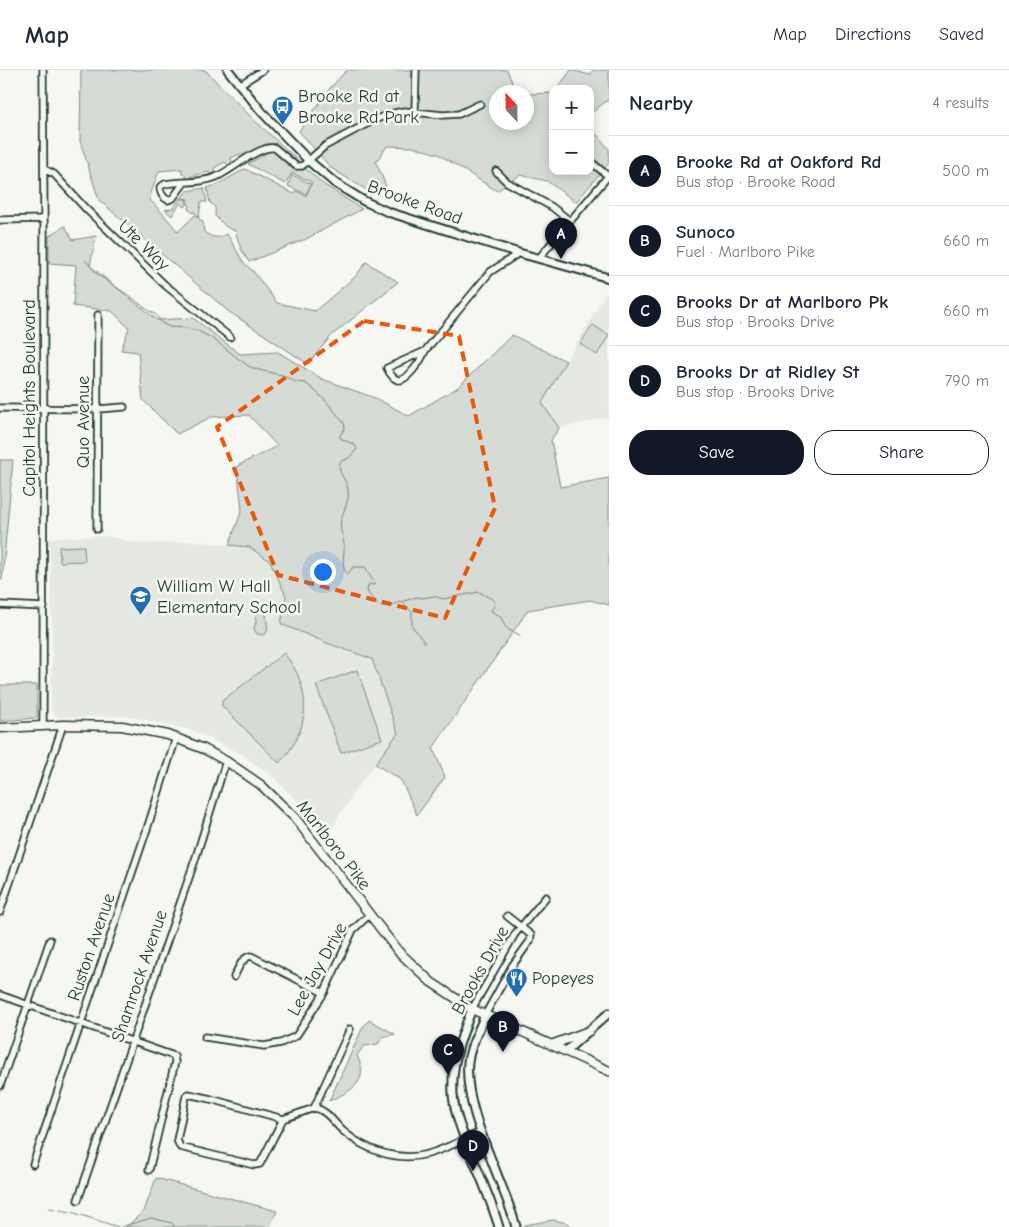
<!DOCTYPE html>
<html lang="en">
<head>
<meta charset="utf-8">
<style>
  :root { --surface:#fff; --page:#f6f6f7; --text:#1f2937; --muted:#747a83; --line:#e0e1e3; --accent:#111827 }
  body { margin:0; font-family:"Comic Neue",sans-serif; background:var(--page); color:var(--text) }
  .controls { position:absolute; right:15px; top:15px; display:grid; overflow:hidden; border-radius:10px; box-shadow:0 2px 12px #0003 }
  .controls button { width:45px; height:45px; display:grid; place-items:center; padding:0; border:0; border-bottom:1px solid var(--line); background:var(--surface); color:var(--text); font:25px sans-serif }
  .compass { position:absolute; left:489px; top:15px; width:45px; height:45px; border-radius:50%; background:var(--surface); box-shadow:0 2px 12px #0003; rotate:338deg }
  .you { position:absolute; left:322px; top:501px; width:18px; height:18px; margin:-12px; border:4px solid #fff; border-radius:50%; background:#1a73e8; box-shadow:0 0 0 8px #1a73e833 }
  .badge { display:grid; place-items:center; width:32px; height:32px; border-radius:50%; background:var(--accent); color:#fff; font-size:16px; font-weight:700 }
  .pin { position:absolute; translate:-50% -41px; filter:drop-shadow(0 1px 2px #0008) }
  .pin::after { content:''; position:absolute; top:26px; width:18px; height:15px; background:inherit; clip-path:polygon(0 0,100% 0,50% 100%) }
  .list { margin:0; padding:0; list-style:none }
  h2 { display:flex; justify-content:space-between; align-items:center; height:65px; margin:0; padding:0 20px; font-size:21px }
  h2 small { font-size:16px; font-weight:400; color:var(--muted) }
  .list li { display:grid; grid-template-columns:32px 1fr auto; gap:15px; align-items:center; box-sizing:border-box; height:70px; padding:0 20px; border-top:1px solid var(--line) }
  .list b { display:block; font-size:19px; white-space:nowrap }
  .list p { margin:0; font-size:16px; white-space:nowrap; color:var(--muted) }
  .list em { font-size:16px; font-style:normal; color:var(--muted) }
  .actions { display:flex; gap:10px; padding:15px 20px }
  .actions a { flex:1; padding:11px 0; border:1px solid var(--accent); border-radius:20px; text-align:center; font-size:18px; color:var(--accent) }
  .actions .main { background:var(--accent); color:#fff }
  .map { position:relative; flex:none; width:609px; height:1157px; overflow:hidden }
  header { display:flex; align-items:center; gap:30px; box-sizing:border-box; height:70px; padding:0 25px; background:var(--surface); border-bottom:1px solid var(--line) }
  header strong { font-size:24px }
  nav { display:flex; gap:28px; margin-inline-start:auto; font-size:18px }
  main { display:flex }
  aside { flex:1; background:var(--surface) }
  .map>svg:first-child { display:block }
</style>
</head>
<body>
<header>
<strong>Map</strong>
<nav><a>Map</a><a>Directions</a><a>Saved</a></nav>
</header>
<main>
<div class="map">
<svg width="609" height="1157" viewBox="0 0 609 1157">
  <rect width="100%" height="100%" fill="#f6f6f2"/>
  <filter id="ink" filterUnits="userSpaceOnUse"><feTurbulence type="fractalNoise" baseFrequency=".02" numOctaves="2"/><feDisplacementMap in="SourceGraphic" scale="10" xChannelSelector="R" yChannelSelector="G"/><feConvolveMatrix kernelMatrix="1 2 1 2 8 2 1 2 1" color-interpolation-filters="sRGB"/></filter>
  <g filter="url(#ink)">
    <path fill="#e6e8e4" d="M609 218V347L559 358 542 333Z
      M105 466 144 474 192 471 249 477 270 491 286 526 281 554 327 573 372 589 398 663 354 722 329 763 272 706 243 685 192 660 127 646 59 647 51 640 52 562 50 478 46 468Z"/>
    <path fill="#d6dbd6" stroke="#7a8c85" d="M81 0H205L253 49 299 91 298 93 295 91 276 74H266L244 87 242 83 231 88 232 93 228 95 225 92 214 98 216 102 210 105 209 102 191 106 192 109 187 110 185 104H182V99L159 101 151 123 150 130 165 146 178 162 195 145 203 152 204 162C212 168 217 169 227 164L244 193 253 201 277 233 315 241 356 206 366 192 398 212 331 266 308 294 228 241 99 130 80 71Z
      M347 0H507L516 22H497V52H526L527 24 553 23V101H590V57L609 79V93L576 132 547 111 520 105 497 121 438 84 413 77 387 76 376 92 386 116 373 124 331 98 299 61 331 17Z
      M571 0 590 5 593 0H609V29L590 44V19H557Z
      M269 81H273L293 99 303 100 305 98 323 114 362 139 306 169 249 192 241 179 235 161 225 156 215 146C215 140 217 136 210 133L207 118C220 115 233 105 245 99L294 124 296 121 306 126 312 112 292 103 285 114 248 94Z
      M292 105 311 114 306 124 288 116Z
      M204 118 207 132H201L199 147 194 142 193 143 188 139 190 136 188 134V129L181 128 187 121Z
      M180 129H186L187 135 185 137 180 133 172 146 165 140 173 138Z
      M65 156 73 170 96 166 90 196 157 250 193 248 240 284 278 282 322 309 375 328 409 346 457 318 512 265 566 291 542 333 559 358 551 370 560 417 609 408V535L590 530 528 540 433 678 445 707 417 745 401 710 375 694 398 663 372 589 327 573 281 554 286 526 270 491 249 477 229 475 242 440 237 396 277 376 249 345 211 347 177 364 143 330 138 282 121 280 129 258 112 241 73 236 76 195 49 193V166Z
      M593 255 609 265 597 285 580 274Z
      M0 390H13L2 510H0Z
      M84 476 85 491 60 492 59 477Z
      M265 538 268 560 264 565 257 564 254 559 256 551 255 539Z
      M284 583C313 618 311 661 279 693L222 636V631Z
      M357 600 382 669 341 683 316 615Z
      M0 615H37V648L0 651Z
      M369 950 395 964 382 967 378 974 364 976 357 985C358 989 360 992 361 996 365 1017 343 1024 329 1031L363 957Z
      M156 1108 277 1141 269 1157H126L144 1141Z
      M553 1150 567 1153 572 1157H525V1155Z"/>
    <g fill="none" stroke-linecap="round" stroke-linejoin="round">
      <path stroke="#72847d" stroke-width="1" d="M85 190 98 205 134 229 146 239 155 244 162 253 169 257 187 258 198 261 213 269 248 296 259 300 282 305 296 312 305 313 312 318 326 331 344 353 345 358 340 365V368L355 375 357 379 349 388 341 391C335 401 347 409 348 420 350 431 343 440 341 450 339 459 343 466 344 474 345 486 340 493 347 505L353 497H365C369 501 369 507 375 513L374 515 369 514 367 519 369 525 380 536H388L417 527 422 528 434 526 443 529 448 528 479 522 494 530 495 534 491 541 500 546 505 556 509 560 520 565
        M402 532 412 542V556L425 573
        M50 1138 75 1143 118 1157
        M121 1157 151 1148 172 1153 175 1157"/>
      <defs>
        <path id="minor" d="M43 0 44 149 43 656
          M239 15 263 0
          M415 41 416 0
          M590 91 608 106
          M44 99 54 104 86 139 165 215 230 267
          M496 101 507 112 552 137 570 151
          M184 113 173 128 168 130C162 127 160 123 160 117L165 114C182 111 199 114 216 107 232 100 259 75 275 78L296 96H302L325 76 374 50 390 44 404 41 443 45 459 44 480 34
          M0 150 44 149
          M539 188 609 105
          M425 281C422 289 407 312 398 310 393 309 389 302 387 298L425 281 490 202 519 183
          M0 338 98 339 124 337
          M97 459 98 245
          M0 535 44 537
          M0 842 63 655
          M234 907C238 899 242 887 251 886L324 923
          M0 925 174 986 175 992 149 1100
          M472 939 515 864 546 827
          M485 945 512 896 530 871 531 865 507 846
          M205 967 264 976 281 973 296 966 324 923 353 860 369 845
          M0 1016 50 870
          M188 1024 211 1029 283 1049 260 1094 254 1095 180 1077 177 1070 186 1026Z
          M314 1038C326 1039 334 1053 343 1061 366 1081 398 1092 428 1084 446 1079 464 1069 481 1062
          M283 1049 314 1038 350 959
          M33 1094 147 759 176 668
          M78 1130 195 790 226 691"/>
        <path id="tertiary" d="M228 0 262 42 309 91 335 113 364 131 388 142 519 183 609 208
          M472 939C461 967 451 993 453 1024 454 1043 463 1064 470 1082 481 1107 491 1131 499 1157
          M485 945C479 960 470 975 468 992 463 1041 503 1108 516 1157
          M566 981 609 943"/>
        <path id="secondary" d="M0 658 63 655 122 656 168 665 204 679 226 691 261 715 295 748 398 881 431 912 472 939 609 1001
          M551 975 589 961"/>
      </defs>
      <use href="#minor" stroke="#1f3d34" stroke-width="9"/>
      <use href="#tertiary" stroke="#1f3d34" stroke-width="11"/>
      <use href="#secondary" stroke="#1f3d34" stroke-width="11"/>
      <use href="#minor" stroke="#f6f6f2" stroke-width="5.5"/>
      <use href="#tertiary" stroke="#f6f6f2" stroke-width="7"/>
      <use href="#secondary" stroke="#f6f6f2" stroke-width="8"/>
    </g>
  </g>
  <path fill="none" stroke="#e8590c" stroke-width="4" stroke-dasharray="10 6" stroke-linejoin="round" d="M364 251 459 266 495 438 445 548 278 505 217 357Z"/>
  <defs>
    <symbol id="bus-pin" viewBox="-11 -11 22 30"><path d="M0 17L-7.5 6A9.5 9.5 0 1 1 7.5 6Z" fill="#1f6fb2" stroke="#f6f6f2"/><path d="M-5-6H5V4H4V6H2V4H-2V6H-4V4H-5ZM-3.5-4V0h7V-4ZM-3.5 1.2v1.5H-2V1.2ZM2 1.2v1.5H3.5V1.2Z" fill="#fff"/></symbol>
    <symbol id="school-pin" viewBox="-11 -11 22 30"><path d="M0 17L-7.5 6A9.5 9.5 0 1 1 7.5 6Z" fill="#1f6fb2" stroke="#f6f6f2"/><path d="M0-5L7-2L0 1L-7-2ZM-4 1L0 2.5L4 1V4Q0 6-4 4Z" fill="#fff"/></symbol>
    <symbol id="restaurant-pin" viewBox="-11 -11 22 30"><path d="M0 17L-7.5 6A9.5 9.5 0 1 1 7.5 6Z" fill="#1f6fb2" stroke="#f6f6f2"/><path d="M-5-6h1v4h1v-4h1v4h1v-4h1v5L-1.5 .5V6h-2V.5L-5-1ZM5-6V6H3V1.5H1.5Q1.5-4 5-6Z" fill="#fff"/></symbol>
  </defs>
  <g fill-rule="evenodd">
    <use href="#bus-pin" x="270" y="24" width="25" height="34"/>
    <use href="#school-pin" x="128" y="514" width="25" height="34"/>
    <use href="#restaurant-pin" x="504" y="896" width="25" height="34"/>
  </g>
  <g text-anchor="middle" stroke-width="5" stroke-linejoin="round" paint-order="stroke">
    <g font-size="18" fill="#1f3d34" stroke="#f6f6f2" text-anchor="start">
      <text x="298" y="32">Brooke Rd at<tspan x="298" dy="21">Brooke Rd Park</tspan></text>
      <text x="157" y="522">William W Hall<tspan x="157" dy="21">Elementary School</tspan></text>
      <text x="532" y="914">Popeyes</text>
    </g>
    <g font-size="18" fill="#1f3d34" stroke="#f6f6f2">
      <text transform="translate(415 132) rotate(20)" y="6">Brooke Road</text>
      <text transform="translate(144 175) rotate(44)" y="6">Ute Way</text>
      <text transform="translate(29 328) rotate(-90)" y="6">Capitol Heights Boulevard</text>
      <text transform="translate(83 352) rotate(-90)" y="6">Quo Avenue</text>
      <text transform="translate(334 775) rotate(52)" y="6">Marlboro Pike</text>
      <text transform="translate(91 877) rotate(-71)" y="6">Ruston Avenue</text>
      <text transform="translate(317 899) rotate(-61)" y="6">Lee Jay Drive</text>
      <text transform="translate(480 900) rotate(-61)" y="6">Brooks Drive</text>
      <text transform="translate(139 906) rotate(-71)" y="6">Shamrock Avenue</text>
    </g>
  </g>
</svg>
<div class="controls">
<button>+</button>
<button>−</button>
</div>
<svg class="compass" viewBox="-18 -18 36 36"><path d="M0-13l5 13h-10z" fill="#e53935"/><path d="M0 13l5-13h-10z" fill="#747a83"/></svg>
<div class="you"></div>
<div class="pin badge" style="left:561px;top:189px">A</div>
<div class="pin badge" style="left:503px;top:982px">B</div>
<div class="pin badge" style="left:448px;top:1005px">C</div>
<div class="pin badge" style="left:473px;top:1101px">D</div>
</div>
<aside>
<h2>Nearby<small>4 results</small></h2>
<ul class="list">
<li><span class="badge">A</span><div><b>Brooke Rd at Oakford Rd</b><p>Bus stop · Brooke Road</p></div><em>500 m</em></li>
<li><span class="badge">B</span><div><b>Sunoco</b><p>Fuel · Marlboro Pike</p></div><em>660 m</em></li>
<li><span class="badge">C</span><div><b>Brooks Dr at Marlboro Pk</b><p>Bus stop · Brooks Drive</p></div><em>660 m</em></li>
<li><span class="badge">D</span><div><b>Brooks Dr at Ridley St</b><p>Bus stop · Brooks Drive</p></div><em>790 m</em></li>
</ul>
<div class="actions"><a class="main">Save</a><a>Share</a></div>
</aside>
</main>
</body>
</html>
